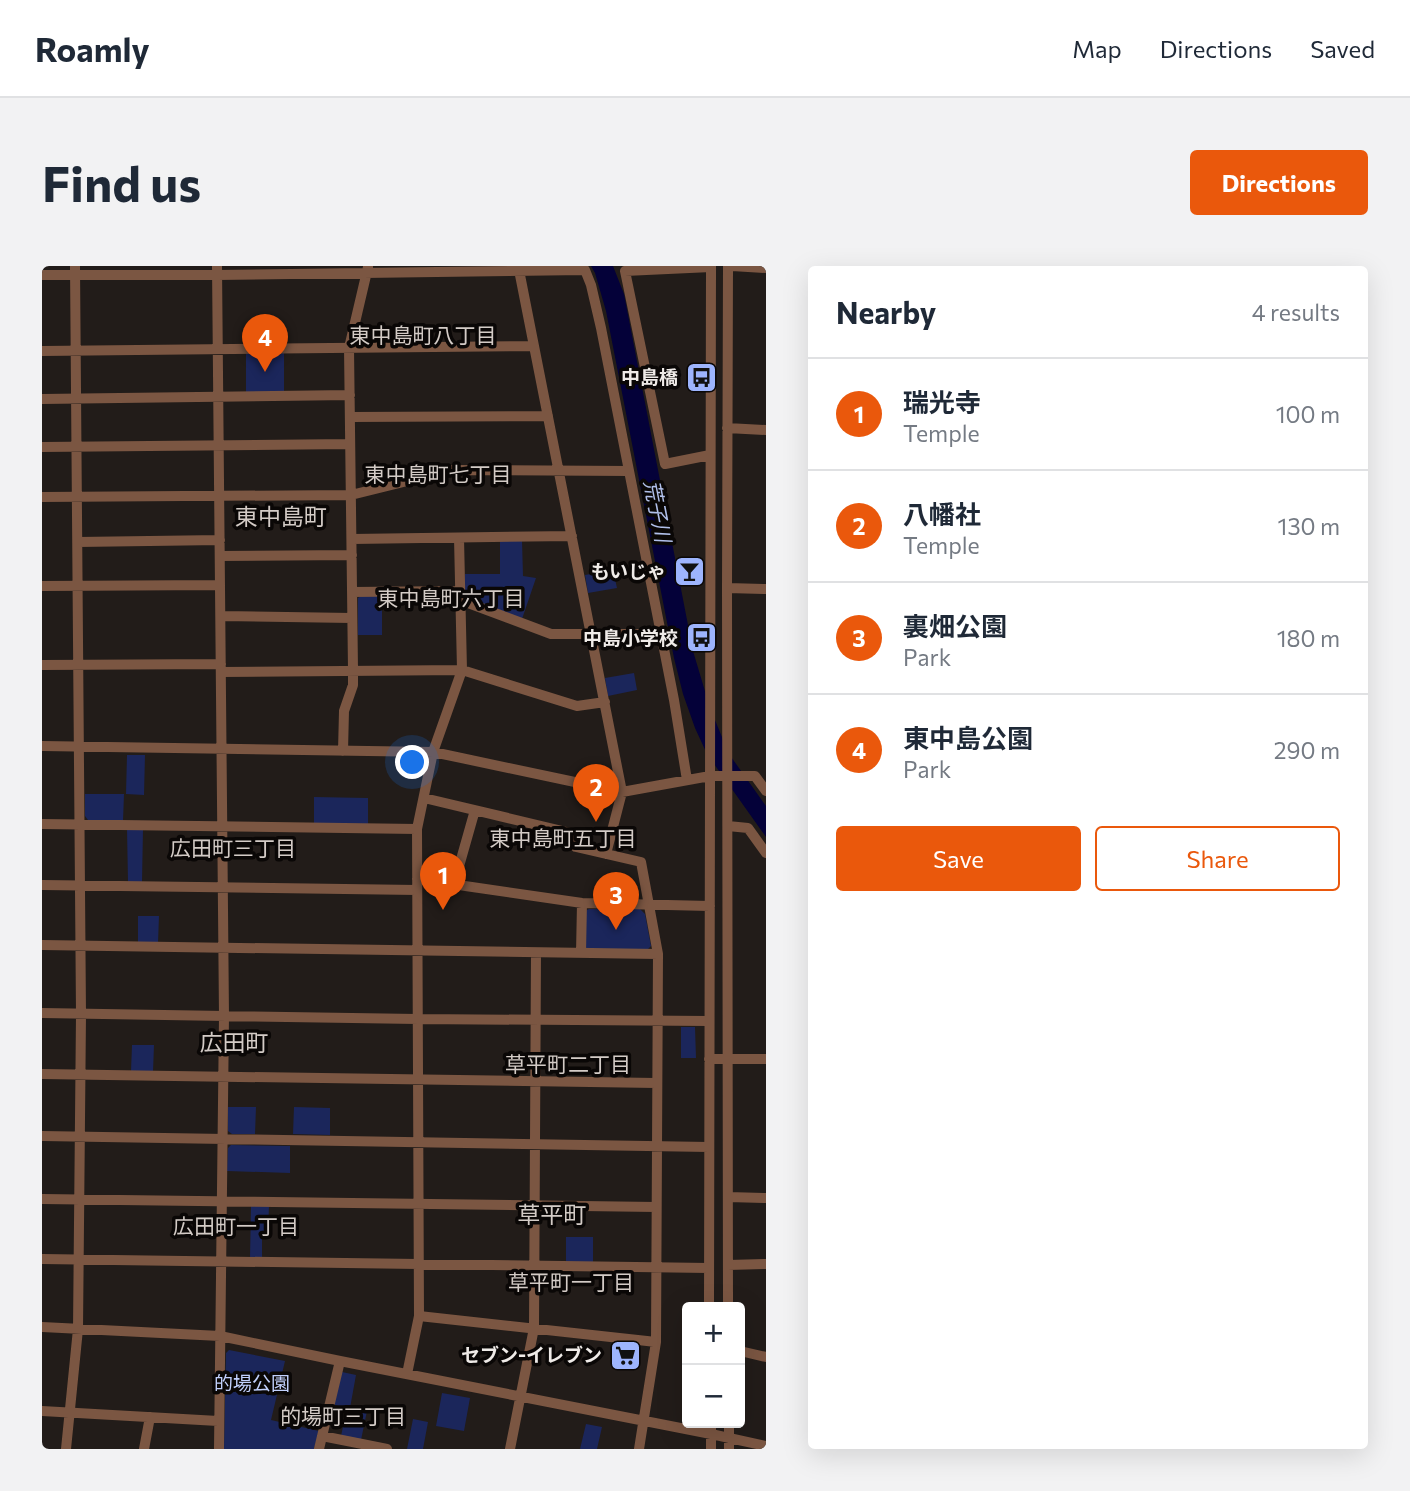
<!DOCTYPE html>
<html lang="en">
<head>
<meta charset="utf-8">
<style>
  :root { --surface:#fff; --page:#f2f2f3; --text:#1f2937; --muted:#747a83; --line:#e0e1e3; --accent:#ea580c }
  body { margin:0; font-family:Commissioner,"Noto Sans JP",sans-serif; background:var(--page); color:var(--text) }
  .controls { position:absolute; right:21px; bottom:21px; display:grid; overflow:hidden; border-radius:7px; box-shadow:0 7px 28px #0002 }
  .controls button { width:63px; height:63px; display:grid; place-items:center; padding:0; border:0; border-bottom:2px solid var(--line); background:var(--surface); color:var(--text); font:35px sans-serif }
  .you { position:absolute; left:371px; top:497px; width:24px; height:24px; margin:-18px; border:5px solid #fff; border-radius:50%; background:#1a73e8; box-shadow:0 0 0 10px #1a73e833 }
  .badge { display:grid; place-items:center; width:46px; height:46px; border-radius:50%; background:var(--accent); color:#fff; font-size:23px; font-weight:700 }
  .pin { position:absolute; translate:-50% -58px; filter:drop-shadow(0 2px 4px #0008) }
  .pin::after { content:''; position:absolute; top:37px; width:24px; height:21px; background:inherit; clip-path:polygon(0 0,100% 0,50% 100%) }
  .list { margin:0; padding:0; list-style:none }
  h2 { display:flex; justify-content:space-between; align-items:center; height:91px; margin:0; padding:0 28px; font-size:30px }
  h2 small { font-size:23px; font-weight:400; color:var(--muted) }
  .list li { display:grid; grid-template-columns:46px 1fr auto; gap:21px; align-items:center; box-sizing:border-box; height:112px; padding:0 28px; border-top:2px solid var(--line) }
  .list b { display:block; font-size:26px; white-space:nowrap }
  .list p { margin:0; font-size:23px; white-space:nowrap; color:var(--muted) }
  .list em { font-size:23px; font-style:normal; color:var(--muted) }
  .actions { display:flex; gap:14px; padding:21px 28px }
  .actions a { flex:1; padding:16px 0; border:2px solid var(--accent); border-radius:7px; text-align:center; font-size:24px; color:var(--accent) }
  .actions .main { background:var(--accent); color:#fff }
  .map { position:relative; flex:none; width:724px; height:1183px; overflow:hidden; border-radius:7px }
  header { display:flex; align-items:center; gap:42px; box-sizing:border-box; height:98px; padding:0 35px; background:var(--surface); border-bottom:2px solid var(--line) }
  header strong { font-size:33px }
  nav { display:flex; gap:38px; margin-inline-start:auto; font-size:24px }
  .intro { display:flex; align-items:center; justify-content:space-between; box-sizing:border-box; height:168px; padding:0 42px }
  h1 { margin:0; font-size:49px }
  .button { padding:18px 32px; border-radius:7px; background:var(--accent); color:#fff; font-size:24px; font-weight:700 }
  main { display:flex; gap:42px; padding:0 42px }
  aside { flex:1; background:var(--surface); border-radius:7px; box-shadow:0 7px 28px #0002 }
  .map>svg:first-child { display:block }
</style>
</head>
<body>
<header>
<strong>Roamly</strong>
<nav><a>Map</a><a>Directions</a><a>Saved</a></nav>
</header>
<div class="intro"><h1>Find us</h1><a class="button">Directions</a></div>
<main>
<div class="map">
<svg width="724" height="1183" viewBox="0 0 724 1183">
  <rect width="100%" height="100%" fill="#221c19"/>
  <path fill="#1b265b" d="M204 86H242V126H204Z
    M458 274H480L481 310 494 312 480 353 425 332 423 328V308H458Z
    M571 304 575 322 546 327 543 309Z
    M340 329V369H316V332L319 330Z
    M592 407 595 424 566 430 563 412Z
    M85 489H103L102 529 84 528Z
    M43 528H82L81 555 46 554 43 550Z
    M272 531 326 532V558L272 557Z
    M85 563H101L100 616H86Z
    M547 643H598L603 648 609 680 606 683H543V645Z
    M96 650H117L116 677H96Z
    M639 761H653L654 792H639Z
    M90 779H112L111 806 89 805Z
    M186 841H214L213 868H190L186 865Z
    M252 841 288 842V869L251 868Z
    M189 879 248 880V907L185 905 186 882Z
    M209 940H227L226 966 220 967V992H208Z
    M524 971H551V997H524Z
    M187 1084 243 1095 229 1154 277 1165 272 1183H182L184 1087Z
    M300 1106 314 1109 308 1142 325 1145 319 1174 299 1170 305 1142 292 1139Z
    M400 1127 428 1132 422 1165 394 1160Z
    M371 1153 386 1156 381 1183H365Z
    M544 1158 560 1161 555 1183H538Z"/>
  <path fill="#040139" d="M549 0H571L582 28 651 385 668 442 687 488 724 540V571L665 488 653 462 641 428 632 392 564 45 553 7Z"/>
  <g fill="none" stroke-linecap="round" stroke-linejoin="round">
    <path stroke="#7b5642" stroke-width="10" d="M175 0 182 750 177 1183
      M686 0 685 322 686 1041
      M690 0 724 2
      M477 4 580 526 564 588
      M0 9H175L543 4 549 19 559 62 632 434 645 514
      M0 85 492 80
      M0 133 308 129
      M308 151 506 150
      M685 162 724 164
      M0 181 308 178
      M668 189 623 198 583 5 669 1
      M0 231 309 229 410 204 587 205
      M310 273 530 270
      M36 276 178 274
      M178 290 310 289
      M0 320 178 319
      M685 322 724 323
      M310 326 418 325
      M418 334 509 368H619
      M179 350 310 352
      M0 399 179 398
      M179 406 420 404 535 440 563 436
      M0 480 391 486 580 526 668 510H713L724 525
      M301 485 302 445 311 419V404L307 82 326 1
      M382 532 533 568 534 581 599 596 616 688 614 1076 597 1183
      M0 558 375 563
      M686 560 706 562 724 587
      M375 613 540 637 668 640
      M412 618 433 544
      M0 619 375 624
      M0 679 616 688
      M539 687 540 637
      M0 747 375 753 667 755
      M667 793H724
      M0 808 614 817
      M0 870 667 881
      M686 931 724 932
      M0 933 614 941
      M0 993 667 1002
      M686 999 724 998
      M667 1041 669 0
      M377 1050 614 1076
      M0 1061 178 1070 298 1095 669 1168 724 1180
      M698 1085 724 1091
      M365 1108 377 1050 375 563 391 486 420 404 417 272
      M0 1145 176 1155
      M669 1157V1183
      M687 1157V1183
      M280 1170 345 1183
      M24 1183 36 1063 39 748 33 0
      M102 1183 108 1151
      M277 1183 298 1095
      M468 1183 492 1062 494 687"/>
  </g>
  <defs>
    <symbol id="bus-square" viewBox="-11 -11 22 22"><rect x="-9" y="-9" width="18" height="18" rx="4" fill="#9db4fd" stroke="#0a0706"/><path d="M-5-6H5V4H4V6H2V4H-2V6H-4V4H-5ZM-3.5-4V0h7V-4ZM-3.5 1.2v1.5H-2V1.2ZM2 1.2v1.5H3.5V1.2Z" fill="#111"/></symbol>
    <symbol id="bar-square" viewBox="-11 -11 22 22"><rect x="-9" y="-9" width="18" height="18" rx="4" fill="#9db4fd" stroke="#0a0706"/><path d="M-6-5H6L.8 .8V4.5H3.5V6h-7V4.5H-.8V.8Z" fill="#111"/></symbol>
    <symbol id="supermarket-square" viewBox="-11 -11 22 22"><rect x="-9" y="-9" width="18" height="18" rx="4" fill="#9db4fd" stroke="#0a0706"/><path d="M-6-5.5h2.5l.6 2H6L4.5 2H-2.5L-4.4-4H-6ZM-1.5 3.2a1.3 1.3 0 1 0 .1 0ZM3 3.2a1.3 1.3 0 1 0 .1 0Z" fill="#111"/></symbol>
  </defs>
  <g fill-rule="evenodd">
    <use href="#bus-square" x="642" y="94" width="35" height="35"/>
    <use href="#bar-square" x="630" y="288" width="35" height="35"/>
    <use href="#bus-square" x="642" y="354" width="35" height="35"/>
    <use href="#supermarket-square" x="566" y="1072" width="35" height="35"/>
  </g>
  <g text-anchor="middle" stroke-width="7" stroke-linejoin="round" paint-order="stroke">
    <g font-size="19" font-weight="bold" fill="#efebe8" stroke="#0a0706" text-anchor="end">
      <text x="636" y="118">中島橋</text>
      <text x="624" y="312">もいじゃ</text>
      <text x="636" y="379">中島小学校</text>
      <text x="560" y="1096">セブン-イレブン</text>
    </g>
    <g font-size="19" fill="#c2d1fd" stroke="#0a0706">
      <text x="210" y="1124">的場公園</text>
    </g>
    <g font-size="21" fill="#d3cbc6" stroke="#0a0706">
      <text x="381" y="77">東中島町八丁目</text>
      <text x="396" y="216">東中島町七丁目</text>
      <text x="409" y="340">東中島町六丁目</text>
      <text x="521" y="580">東中島町五丁目</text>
      <text x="191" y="590">広田町三丁目</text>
      <text x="526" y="806">草平町二丁目</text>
      <text x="194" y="968">広田町一丁目</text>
      <text x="529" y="1024">草平町一丁目</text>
      <text x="301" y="1158">的場町三丁目</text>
    </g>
    <g font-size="21" font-style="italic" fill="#b1c0eb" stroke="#0a0706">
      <text transform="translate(615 245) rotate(79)" y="7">荒子川</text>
    </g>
    <g font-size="23" fill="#d3cbc6" stroke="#0a0706">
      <text x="239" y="259">東中島町</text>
      <text x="192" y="785">広田町</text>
      <text x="510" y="957">草平町</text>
    </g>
  </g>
</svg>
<div class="controls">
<button>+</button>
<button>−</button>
</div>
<div class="you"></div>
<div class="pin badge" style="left:401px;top:644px">1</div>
<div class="pin badge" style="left:554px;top:556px">2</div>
<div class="pin badge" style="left:574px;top:664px">3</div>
<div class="pin badge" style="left:223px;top:106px">4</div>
</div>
<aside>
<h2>Nearby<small>4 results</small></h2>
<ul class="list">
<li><span class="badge">1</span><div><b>瑞光寺</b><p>Temple</p></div><em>100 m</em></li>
<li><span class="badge">2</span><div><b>八幡社</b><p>Temple</p></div><em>130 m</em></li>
<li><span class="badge">3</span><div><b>裏畑公園</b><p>Park</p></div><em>180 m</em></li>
<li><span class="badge">4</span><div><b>東中島公園</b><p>Park</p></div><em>290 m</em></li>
</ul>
<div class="actions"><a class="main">Save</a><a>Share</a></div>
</aside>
</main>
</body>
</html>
